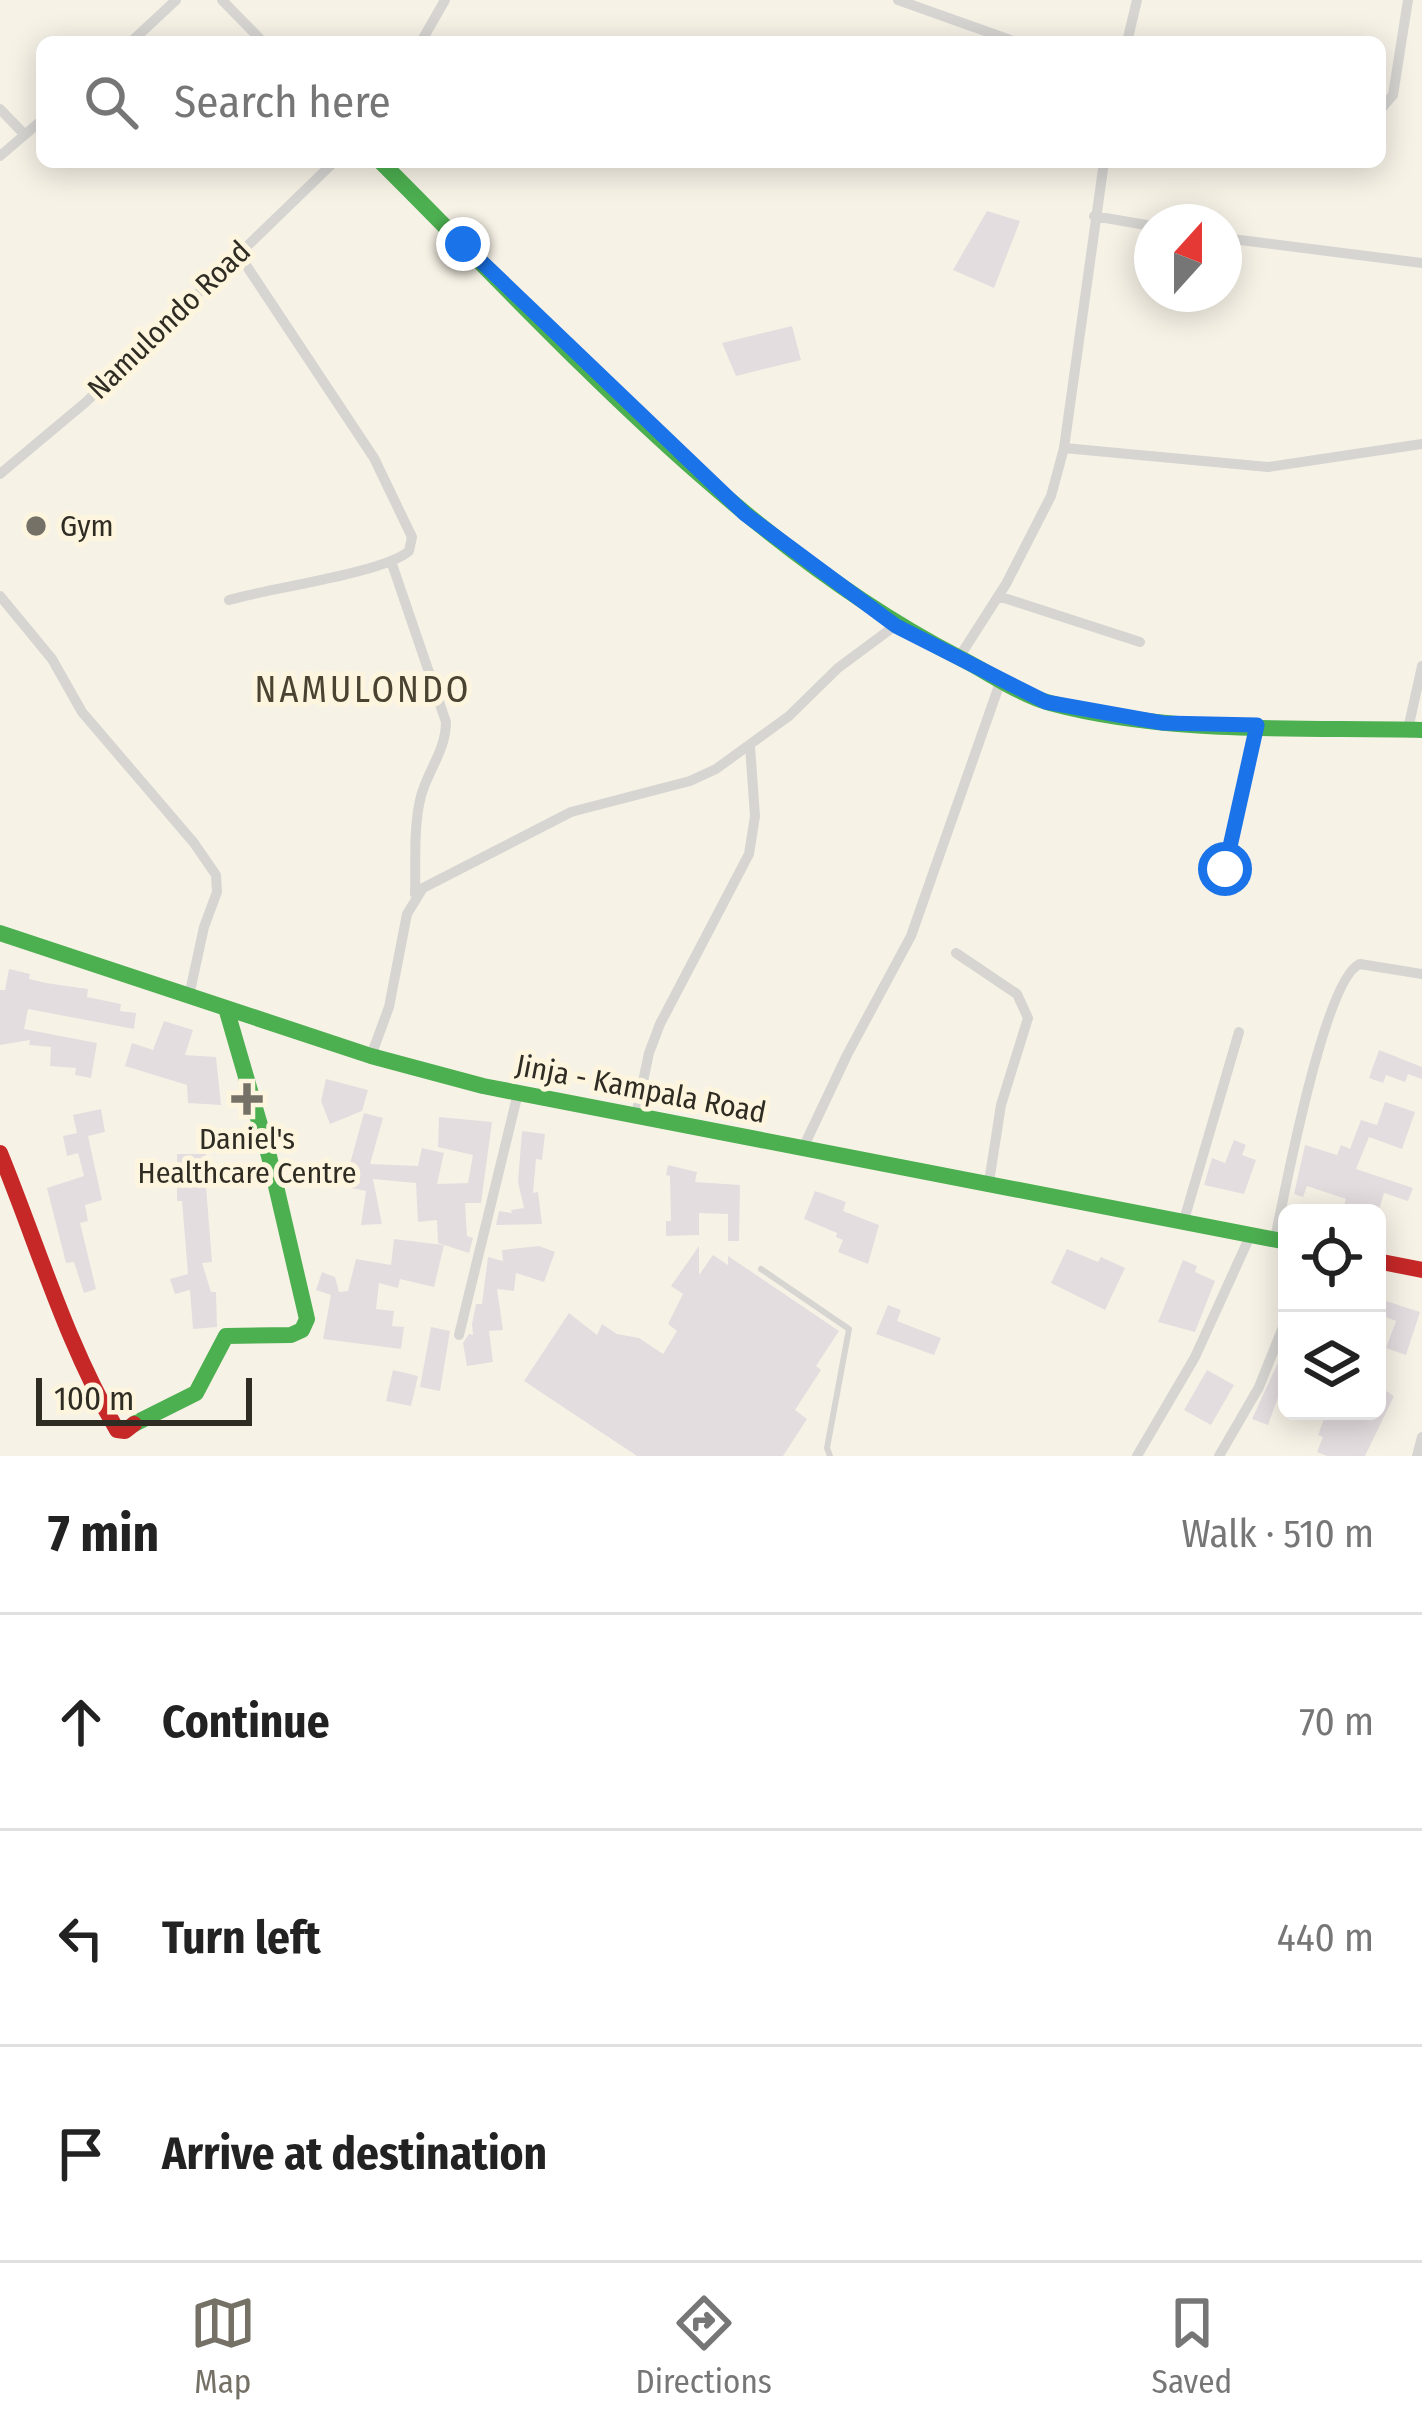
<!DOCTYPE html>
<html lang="en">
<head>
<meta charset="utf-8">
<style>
  :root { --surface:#fff; --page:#f6f6f6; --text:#222; --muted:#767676; --line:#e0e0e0; --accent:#757167 }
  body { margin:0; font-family:"Fira Sans Condensed",sans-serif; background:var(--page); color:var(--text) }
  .controls { position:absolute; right:36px; bottom:36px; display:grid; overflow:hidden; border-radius:18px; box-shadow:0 6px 30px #0003 }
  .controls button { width:108px; height:108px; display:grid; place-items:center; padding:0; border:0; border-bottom:3px solid var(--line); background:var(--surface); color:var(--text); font:60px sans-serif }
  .compass { position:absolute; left:1134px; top:204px; width:108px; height:108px; border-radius:50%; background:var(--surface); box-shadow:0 6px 30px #0003; rotate:21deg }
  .scale { position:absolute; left:36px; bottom:30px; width:216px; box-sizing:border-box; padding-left:12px; border:6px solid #2f2c23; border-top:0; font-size:33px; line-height:42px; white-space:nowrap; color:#2f2c23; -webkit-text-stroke:9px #fef5df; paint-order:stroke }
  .stop { position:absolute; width:36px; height:36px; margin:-27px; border:9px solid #1a73e8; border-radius:50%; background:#fff }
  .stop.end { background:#1a73e8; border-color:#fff; box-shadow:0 3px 12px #0008 }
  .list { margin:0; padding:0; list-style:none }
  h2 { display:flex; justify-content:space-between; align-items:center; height:156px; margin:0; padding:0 48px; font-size:51px }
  h2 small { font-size:39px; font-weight:400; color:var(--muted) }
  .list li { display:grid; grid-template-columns:78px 1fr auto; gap:36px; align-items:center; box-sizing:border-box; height:216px; padding:0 48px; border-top:3px solid var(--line) }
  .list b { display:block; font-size:45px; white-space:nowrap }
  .list em { font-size:39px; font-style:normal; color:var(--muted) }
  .icon { flex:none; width:66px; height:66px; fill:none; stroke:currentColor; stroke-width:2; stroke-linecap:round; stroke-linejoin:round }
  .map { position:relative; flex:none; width:1422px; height:1456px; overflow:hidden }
  .search { position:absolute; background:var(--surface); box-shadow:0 6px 30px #0003; left:36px; right:36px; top:36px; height:132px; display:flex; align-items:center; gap:30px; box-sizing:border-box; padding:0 42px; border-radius:18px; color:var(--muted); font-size:45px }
  .sheet { height:804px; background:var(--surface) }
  nav { display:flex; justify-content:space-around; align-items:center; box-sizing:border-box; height:168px; border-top:3px solid var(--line); background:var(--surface); font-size:33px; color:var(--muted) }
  nav a { display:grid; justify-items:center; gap:6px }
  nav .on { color:var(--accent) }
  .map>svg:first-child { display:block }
</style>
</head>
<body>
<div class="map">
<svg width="1422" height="1456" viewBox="0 0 1422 1456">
  <rect width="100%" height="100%" fill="#f7f2e6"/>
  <path fill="#e4dde0" d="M987 211 1020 221 994 288 953 270Z
    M792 326 801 360 736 376 722 343Z
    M9 969 30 974 29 979 46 983 88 989 87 997 121 1004 120 1011 136 1013 134 1029 28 1009 24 1029 97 1043 91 1078 75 1075 76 1068 50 1066 51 1047 29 1045 30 1040 0 1045V990H5Z
    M164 1021 193 1030 185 1055 216 1057 221 1105 188 1103 187 1085 125 1066 132 1043 153 1050Z
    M1379 1050 1422 1067V1079L1408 1074 1405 1082 1386 1075 1383 1083 1369 1078Z
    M326 1079 368 1090 362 1111 330 1124 321 1101Z
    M1385 1102 1415 1112 1402 1149 1369 1137 1356 1169 1413 1188 1408 1201 1384 1193 1378 1213H1342L1346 1199 1307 1186 1303 1197 1294 1194 1305 1145 1337 1155 1341 1145 1350 1149 1361 1120 1377 1125Z
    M101 1109 105 1132 88 1136 102 1200 85 1205 88 1221 80 1223 96 1289 84 1293 74 1262 66 1263 47 1188 84 1176 78 1153 67 1156 63 1136 77 1133 73 1115Z
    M364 1113 383 1118 370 1164 418 1166 422 1148 444 1153 437 1184 468 1183 473 1155 438 1147 439 1117 492 1122 481 1203H465L467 1236 473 1238 469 1253 438 1243 437 1220 418 1222 416 1183 373 1179 382 1224 361 1225 366 1191 351 1188 348 1171Z
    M522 1131 545 1134 542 1160 536 1159 533 1193 538 1192 542 1224 496 1225 499 1211 512 1213 511 1210 524 1208 518 1182Z
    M1234 1140 1246 1145 1242 1155 1256 1160 1244 1194 1204 1185 1212 1158 1225 1163Z
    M177 1154H206V1173L221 1172V1185L206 1186 212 1262 202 1263 211 1292H216L217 1327 193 1329 190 1290 175 1294 170 1279 188 1274 182 1201H177Z
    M668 1165 697 1172 695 1182 740 1185 739 1241H728V1214L699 1213V1235L666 1236V1221H671L670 1176 666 1175Z
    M815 1191 846 1202 843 1211 879 1225 868 1264 838 1252 843 1240 836 1237 837 1233 804 1219Z
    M394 1239 444 1245 434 1287 400 1279 398 1288 379 1283 376 1309 394 1311 392 1326 404 1327 401 1349 323 1339 331 1295 316 1290 322 1272 335 1277 339 1292 348 1291 356 1259 391 1265Z
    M539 1246 555 1252 544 1282 516 1273 514 1291 497 1289 503 1330 489 1331 493 1362 467 1366 463 1343 469 1334 473 1335 472 1324 476 1304H482L488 1257 503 1261 502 1250Z
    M699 1246V1275L713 1255 728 1265V1256L839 1331 816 1366 821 1370 795 1410 807 1419 783 1456H637L524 1381 569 1313 597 1335 602 1324 617 1334 639 1338 663 1354 677 1331 668 1324 683 1294 671 1286Z
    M1067 1249 1098 1262 1101 1257 1125 1268 1105 1310 1051 1283Z
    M1183 1260 1197 1266 1195 1272 1215 1281 1195 1332 1158 1322Z
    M1386 1301 1420 1312 1406 1355 1386 1348 1396 1321 1381 1315Z
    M888 1305 901 1310 897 1321 941 1338 934 1355 876 1334Z
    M431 1327 450 1331 440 1391 420 1387Z
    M1287 1343V1372L1268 1425 1252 1419Z
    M393 1370 418 1376 411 1406 386 1401Z
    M1207 1370 1234 1385 1211 1425 1184 1410Z
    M1377 1385 1394 1396 1365 1456H1327L1317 1452 1323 1437 1318 1435 1327 1411H1377Z"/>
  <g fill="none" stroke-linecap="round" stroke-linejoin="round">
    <path stroke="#d6d5d2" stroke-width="6" d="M761 1269 849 1329 827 1448 830 1456"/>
    <path stroke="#d6d5d2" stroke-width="10" d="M222 0 263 42
      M898 0 1016 42
      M131 42 176 0
      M421 42 445 0
      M1127 42 1137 0
      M0 109 24 134
      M1380 110 1393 95 1408 0
      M0 156 42 120
      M1094 216 1152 226
      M1224 238 1422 263
      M1064 448 1268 467 1422 444
      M0 474 86 402 334 162
      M392 564 446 722C446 750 428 770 421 796 413 827 416 863 415 894
      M0 596 52 659 82 712 194 843 216 875 217 892 204 927 189 996
      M998 596 1140 642
      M229 600C270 588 384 573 409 551L412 537 374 458 238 253
      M958 659 1006 584 1051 496 1064 448 1104 162
      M1408 729 1422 666
      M1225 869 1257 725
      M956 953 1017 994 1028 1018 1001 1105 989 1182
      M371 1056 389 1007 407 914 423 888 571 812 690 781 716 769 789 716 838 668 896 625
      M636 1115 649 1053 660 1024 749 854 755 816 750 746
      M803 1148 847 1055 911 936 1001 680
      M1184 1220 1239 1032
      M1275 1239C1284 1195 1325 977 1360 964L1422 974
      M459 1335 518 1093
      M1137 1456 1195 1357 1251 1234
      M1219 1456 1259 1387 1287 1317
      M1417 1456 1422 1437"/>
    <path stroke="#4caf50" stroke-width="16" d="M381 162C555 335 741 546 960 658 988 672 1020 695 1050 703 1170 735 1299 727 1422 730
      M0 933 371 1056 483 1086 1287 1242
      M134 1424 196 1393 226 1336 291 1335 302 1330 307 1319 269 1156 226 1008"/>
    <path stroke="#c62828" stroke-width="16" d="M0 1153C38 1246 66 1343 117 1430L125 1431 134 1424
      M1377 1261 1422 1270"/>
  </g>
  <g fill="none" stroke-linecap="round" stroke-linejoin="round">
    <path stroke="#1a73e8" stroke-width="15" d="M463 244 745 514 896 626 1046 702 1163 723 1257 725 1225 869"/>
  </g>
  <g fill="#757167" stroke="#fef5df" stroke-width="4.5">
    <circle cx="36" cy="526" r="12"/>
    <path d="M241 1081h12v12h12v12h-12v12h-12v-12h-12v-12h12z"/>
  </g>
  <g text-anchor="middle" stroke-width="10" stroke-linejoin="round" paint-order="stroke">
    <g font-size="30" fill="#2f2c23" stroke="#fef5df">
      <text transform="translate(169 320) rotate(-44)" y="10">Namulondo Road</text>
      <text transform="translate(641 1089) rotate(11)" y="10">Jinja - Kampala Road</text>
    </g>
    <g font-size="30" fill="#2f2c23" stroke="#fef5df" text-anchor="start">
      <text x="60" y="536">Gym</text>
      <text x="247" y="1149" text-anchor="middle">Daniel's<tspan x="247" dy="34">Healthcare Centre</tspan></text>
    </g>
    <g font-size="36" letter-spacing="3" fill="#4a4331" stroke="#fef5df">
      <text x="363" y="702">NAMULONDO</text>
    </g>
  </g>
</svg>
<div class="controls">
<button><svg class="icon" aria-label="locate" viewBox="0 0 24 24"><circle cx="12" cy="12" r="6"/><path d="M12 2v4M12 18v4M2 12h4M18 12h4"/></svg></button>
<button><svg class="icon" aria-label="layers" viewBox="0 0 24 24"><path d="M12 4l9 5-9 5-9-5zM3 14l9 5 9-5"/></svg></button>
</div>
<svg class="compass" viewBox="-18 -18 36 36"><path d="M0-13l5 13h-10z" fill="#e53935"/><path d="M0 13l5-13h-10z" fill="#767676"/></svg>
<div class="scale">100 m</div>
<div class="stop" style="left:1225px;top:869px"></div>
<div class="stop end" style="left:463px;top:244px"></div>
<div class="search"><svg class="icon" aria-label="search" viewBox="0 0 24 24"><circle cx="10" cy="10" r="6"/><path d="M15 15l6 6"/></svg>Search here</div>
</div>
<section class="sheet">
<h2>7 min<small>Walk · 510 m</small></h2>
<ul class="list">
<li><svg class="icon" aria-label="ahead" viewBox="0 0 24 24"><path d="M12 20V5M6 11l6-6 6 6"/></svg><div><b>Continue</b></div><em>70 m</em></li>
<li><svg class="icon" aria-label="left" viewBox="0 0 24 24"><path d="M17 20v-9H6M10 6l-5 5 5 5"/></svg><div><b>Turn left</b></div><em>440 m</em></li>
<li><svg class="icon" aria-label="arrive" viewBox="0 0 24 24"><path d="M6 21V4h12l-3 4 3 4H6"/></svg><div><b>Arrive at destination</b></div></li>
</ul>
</section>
<nav>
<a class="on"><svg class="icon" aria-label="map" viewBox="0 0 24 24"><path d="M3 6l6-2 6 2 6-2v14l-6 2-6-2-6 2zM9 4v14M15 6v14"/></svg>Map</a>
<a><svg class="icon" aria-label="directions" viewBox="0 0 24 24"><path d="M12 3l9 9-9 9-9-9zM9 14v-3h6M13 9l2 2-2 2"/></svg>Directions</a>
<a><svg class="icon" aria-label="saved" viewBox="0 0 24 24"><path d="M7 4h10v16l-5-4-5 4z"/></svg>Saved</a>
</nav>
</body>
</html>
